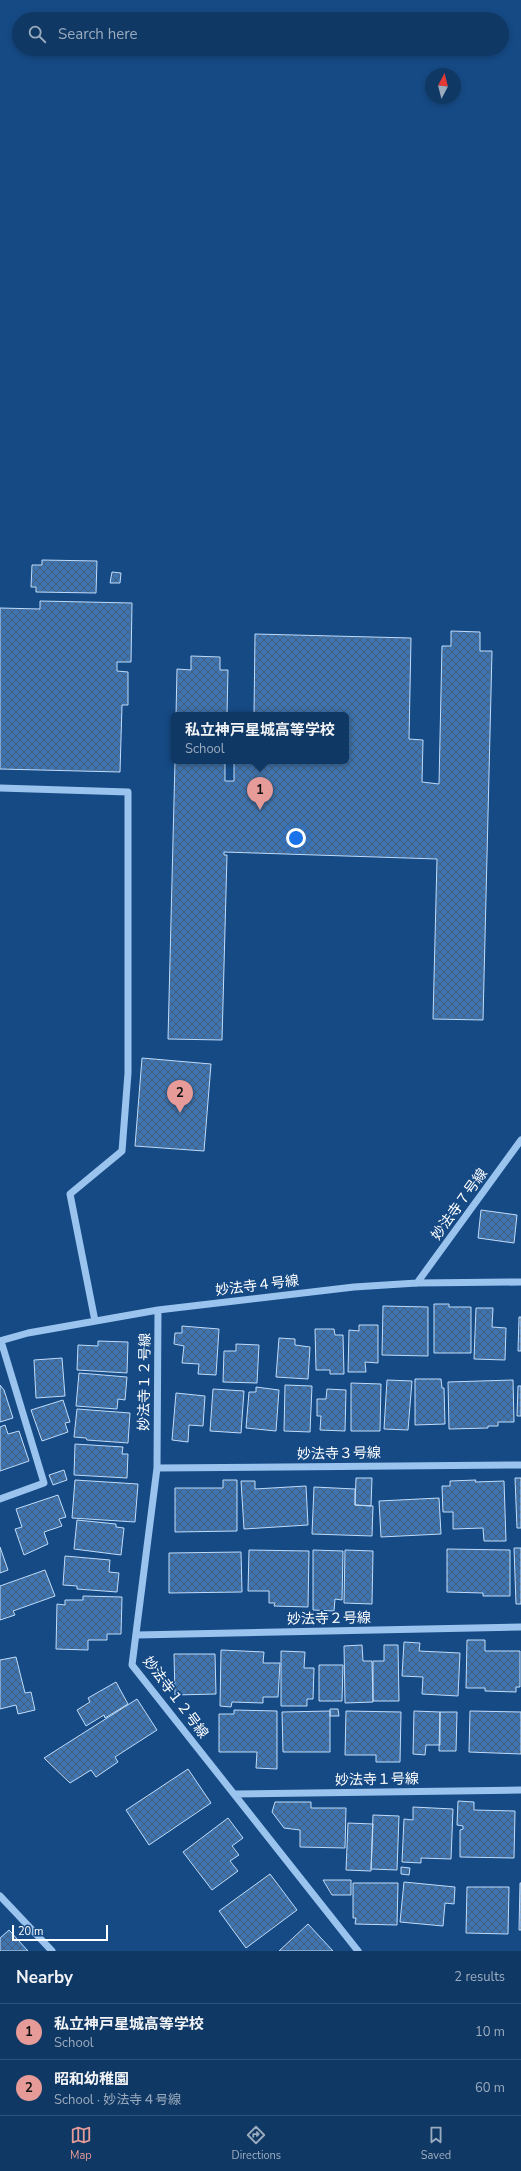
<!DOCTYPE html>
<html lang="en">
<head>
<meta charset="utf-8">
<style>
  :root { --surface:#103864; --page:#193f6a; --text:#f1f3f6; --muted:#9cacbf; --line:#305278; --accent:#e69b98 }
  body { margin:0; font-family:"Nunito Sans","Noto Sans JP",sans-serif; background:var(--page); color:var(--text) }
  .compass { position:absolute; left:425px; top:68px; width:36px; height:36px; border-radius:50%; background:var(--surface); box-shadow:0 2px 6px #0003; rotate:7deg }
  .scale { position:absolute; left:12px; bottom:10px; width:96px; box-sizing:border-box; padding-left:4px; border:2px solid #fff; border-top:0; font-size:11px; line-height:14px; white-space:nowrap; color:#fff; -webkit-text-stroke:3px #164a85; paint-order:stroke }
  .you { position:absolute; left:296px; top:838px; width:14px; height:14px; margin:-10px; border:3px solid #fff; border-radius:50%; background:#1a73e8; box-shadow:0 0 0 6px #1a73e833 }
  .badge { display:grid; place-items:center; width:26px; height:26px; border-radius:50%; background:var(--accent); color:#111; font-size:13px; font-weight:700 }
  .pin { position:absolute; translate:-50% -33px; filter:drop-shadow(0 1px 2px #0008) }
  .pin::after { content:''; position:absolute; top:21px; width:14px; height:12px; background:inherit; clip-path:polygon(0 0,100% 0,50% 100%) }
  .popup { position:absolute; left:171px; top:712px; width:178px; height:52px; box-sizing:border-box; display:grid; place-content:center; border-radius:6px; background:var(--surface); filter:drop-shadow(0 1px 3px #0005); font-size:13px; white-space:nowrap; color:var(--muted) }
  .popup b { font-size:15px; color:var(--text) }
  .popup::after { content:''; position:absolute; left:50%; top:100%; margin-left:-8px; border:8px solid transparent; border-top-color:var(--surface) }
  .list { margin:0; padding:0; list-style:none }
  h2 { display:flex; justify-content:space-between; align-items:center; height:52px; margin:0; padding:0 16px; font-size:17px }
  h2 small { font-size:13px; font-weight:400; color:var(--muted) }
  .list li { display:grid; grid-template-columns:26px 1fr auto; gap:12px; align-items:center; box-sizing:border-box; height:56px; padding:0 16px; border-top:1px solid var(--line) }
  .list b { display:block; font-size:15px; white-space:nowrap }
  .list p { margin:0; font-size:13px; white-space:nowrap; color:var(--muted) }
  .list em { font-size:13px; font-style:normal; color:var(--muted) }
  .icon { flex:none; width:22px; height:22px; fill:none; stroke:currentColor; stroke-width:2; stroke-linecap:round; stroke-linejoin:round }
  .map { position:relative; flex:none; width:521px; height:1951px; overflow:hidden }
  .search { position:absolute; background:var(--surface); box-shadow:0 2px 6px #0003; left:12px; right:12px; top:12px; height:44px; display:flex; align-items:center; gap:10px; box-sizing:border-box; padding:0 14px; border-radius:22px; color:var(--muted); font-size:15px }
  .sheet { height:164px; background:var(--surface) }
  nav { display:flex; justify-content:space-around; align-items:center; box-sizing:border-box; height:56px; border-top:1px solid var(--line); background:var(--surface); font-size:11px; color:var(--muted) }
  nav a { display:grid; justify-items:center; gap:2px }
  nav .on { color:var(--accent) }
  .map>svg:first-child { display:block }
</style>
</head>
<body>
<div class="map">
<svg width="521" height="1951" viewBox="0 0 521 1951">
  <defs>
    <pattern id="building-cross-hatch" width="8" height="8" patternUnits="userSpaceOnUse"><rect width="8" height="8" fill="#3e74af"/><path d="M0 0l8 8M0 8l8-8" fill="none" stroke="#465e79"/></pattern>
  </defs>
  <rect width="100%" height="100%" fill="#164a85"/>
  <path fill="url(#building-cross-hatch)" stroke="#c0dcfa" d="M42 560 97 561 96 593 36 592V587H31L32 565H42Z
    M112 572 121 573 120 583H110Z
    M40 601 132 603 131 662H117V671L128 672V705H122L120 772 0 769V608L40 609Z
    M451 631 480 632V651H492L483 1020 433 1019 437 859 224 852V855H227L222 1040 168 1039 175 761H225V781H234V761H346V715H254L255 634 411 638 409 739 423 740 422 782 439 784 442 646H451Z
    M191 656 220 657V670H228L227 715H176L177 669 191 670Z
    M142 1058 211 1064 204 1151 135 1146Z
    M481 1210 517 1215 514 1243 478 1238Z
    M434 1304H449V1307H471V1353H434Z
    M383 1306 428 1307V1356L382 1355Z
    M476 1308H493L492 1327 506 1328 505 1360 474 1359Z
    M519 1317H521V1351H518Z
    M359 1325H378V1363L365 1362 366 1372H348L349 1330 359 1331Z
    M182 1326 219 1329 216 1375 198 1374 199 1364 182 1363 184 1346 174 1344 175 1333H182Z
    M315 1329H334L335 1335H343L344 1374H330V1370H316Z
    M279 1338 295 1339V1345L310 1347 308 1379 276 1377Z
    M98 1341 128 1342 127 1373 77 1370 78 1345 98 1346Z
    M236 1344 259 1345 257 1383 223 1382 224 1351H236Z
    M62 1358 65 1396 36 1398 34 1360Z
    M79 1373 127 1377 125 1400 118 1399 117 1409 76 1406Z
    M415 1379H441L442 1388H444L445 1424 415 1425Z
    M387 1380 412 1381 408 1430 384 1429Z
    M513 1380 514 1422H498V1426H488V1428L449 1429 448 1382Z
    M351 1383 381 1384 380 1431H351Z
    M0 1385 4 1390 13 1418 0 1422Z
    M285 1385 312 1386 310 1432 284 1431Z
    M518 1386H521V1416H517Z
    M256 1387 279 1390 276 1431 246 1428 249 1392H256Z
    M213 1389 244 1391 241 1433 210 1431Z
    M327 1389 346 1390 345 1431 320 1430 321 1416H317V1399H326Z
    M176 1393 205 1396 203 1426 189 1425 188 1442 172 1440Z
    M63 1400 70 1422 65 1423 68 1432 42 1441 31 1410Z
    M77 1409 130 1413 128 1443 87 1440 86 1438 74 1437Z
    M5 1425 8 1434 19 1431 29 1461 0 1471V1427Z
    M75 1444 123 1447 122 1454H128L127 1478 74 1475Z
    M64 1470 67 1480 53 1485 49 1475Z
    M356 1478H372L371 1506 355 1505Z
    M515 1478H521V1528H517Z
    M75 1480 138 1484 135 1522 72 1518Z
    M223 1480H237V1531L175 1532V1488H223Z
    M476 1480 475 1482 504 1481 506 1541H484L483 1528 453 1529V1512H443L442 1486H450V1481Z
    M241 1481H255V1489L306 1486 308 1525 244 1529Z
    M314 1487 355 1489V1505L373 1506 372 1536 312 1534Z
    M58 1495 66 1517 59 1519 62 1526 44 1532 48 1544 24 1555 15 1529 22 1527 16 1509Z
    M439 1498 441 1534 381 1537 379 1501Z
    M77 1520 116 1524V1527L124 1528 121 1555 74 1549Z
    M0 1547 8 1570 0 1573Z
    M514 1548H521V1604H516Z
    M447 1549 510 1550V1596H483V1593L447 1592Z
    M249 1550 309 1551 308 1607 274 1606 275 1603H269V1591H248Z
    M313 1550 343 1551 342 1600 335 1599 334 1611 313 1610Z
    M345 1550 373 1551 372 1604 344 1603Z
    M241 1552 242 1592 169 1593V1553Z
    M65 1556 110 1560 109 1572 119 1573 117 1592 77 1589V1586L63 1585Z
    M45 1570 55 1596 13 1611 15 1615 0 1620V1586Z
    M83 1596 122 1597 121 1634H107V1640H88V1650L56 1649 57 1604 65 1605V1600H83Z
    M467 1640H485V1651H520V1687H516V1692L485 1691V1688H466Z
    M404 1642 420 1643 419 1651 460 1653 458 1696 422 1694 423 1677 402 1676Z
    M362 1645 363 1661H372L373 1702 345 1703 344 1646Z
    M384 1645H398L399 1701H373V1661H384Z
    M221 1650 264 1652 263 1663H280L278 1697H263V1703L232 1702 231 1707 220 1706Z
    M281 1651 305 1652 304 1668H314L313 1699H307V1706H281Z
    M174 1654H215L216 1694 175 1695Z
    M16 1657 25 1693 31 1692 35 1710 18 1714 16 1705 0 1709V1660Z
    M319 1665H343L342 1701H319Z
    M116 1682 128 1704 105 1718 104 1715 86 1726 77 1710 90 1702 88 1698Z
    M137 1699 157 1730 115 1757 118 1762 96 1777 91 1770 70 1783 44 1758Z
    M330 1709H338L339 1716H330Z
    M234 1710 277 1711V1769L256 1768 257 1752H219V1714H234Z
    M330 1711V1752H283L282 1712Z
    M346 1711 401 1712 400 1762H376V1755H345Z
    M414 1711 440 1712V1745H426L425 1755 413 1754Z
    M470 1711 521 1712V1754L469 1752Z
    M440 1712H457L456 1751H439Z
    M188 1769 211 1803 149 1845 126 1810Z
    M458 1801 474 1802V1810L515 1811 514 1858 460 1857V1830L463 1829V1826L457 1825Z
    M275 1802H311V1808H346L345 1848 300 1847V1830L284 1828 272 1812Z
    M413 1807 453 1809 451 1859 421 1858V1863L402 1862 404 1819 413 1820Z
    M373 1815 399 1816 397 1870 371 1869Z
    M228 1818 243 1838 232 1846 239 1855 230 1861 238 1871 212 1890 183 1852Z
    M348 1823 373 1824 371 1871 346 1870Z
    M401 1867 410 1868 409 1875 401 1874Z
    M270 1874 297 1910 246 1948 219 1911Z
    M323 1880H351V1895H332Z
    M404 1882 455 1887 454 1904 445 1903 443 1926 400 1922Z
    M353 1883H398L397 1925 355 1924 356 1918H353Z
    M520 1883H521V1930H519Z
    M467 1887H509L508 1934 466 1933Z
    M308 1924 333 1951H279Z
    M9 1930 28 1951H0V1938Z"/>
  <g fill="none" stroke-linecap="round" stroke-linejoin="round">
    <path stroke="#9ac3ee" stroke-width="7" d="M0 788 128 792V1073L122 1151 70 1194 95 1321
      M417 1283 521 1140
      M158 1310 157 1468 132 1665 358 1951
      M0 1341 28 1333 158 1310 354 1287 417 1283 521 1282
      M157 1468 521 1465
      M0 1499 44 1483 1 1341
      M137 1635 521 1627
      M234 1794 521 1790
      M0 1896 52 1951"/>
  </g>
  <g text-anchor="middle" stroke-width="3.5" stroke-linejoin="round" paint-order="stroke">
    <g font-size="14" fill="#fff" stroke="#164a85">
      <text transform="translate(459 1204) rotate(-54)" y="5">妙法寺７号線</text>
      <text transform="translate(257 1285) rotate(-7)" y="5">妙法寺４号線</text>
      <text transform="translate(144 1382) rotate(-89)" y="5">妙法寺１２号線</text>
      <text transform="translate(339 1453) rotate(-1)" y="5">妙法寺３号線</text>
      <text transform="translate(329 1618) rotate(-1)" y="5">妙法寺２号線</text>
      <text transform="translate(176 1697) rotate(53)" y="5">妙法寺１２号線</text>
      <text transform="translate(377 1779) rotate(-1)" y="5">妙法寺１号線</text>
    </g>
  </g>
</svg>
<svg class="compass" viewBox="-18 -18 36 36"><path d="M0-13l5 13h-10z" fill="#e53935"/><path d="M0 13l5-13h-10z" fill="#9cacbf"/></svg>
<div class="scale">20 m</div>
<div class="you"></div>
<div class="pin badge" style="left:260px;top:810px">1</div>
<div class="popup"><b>私立神戸星城高等学校</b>School</div>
<div class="pin badge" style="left:180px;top:1113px">2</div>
<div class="search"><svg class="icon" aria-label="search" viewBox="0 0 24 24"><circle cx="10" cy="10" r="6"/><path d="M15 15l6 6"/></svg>Search here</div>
</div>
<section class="sheet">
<h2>Nearby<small>2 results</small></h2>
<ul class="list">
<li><span class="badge">1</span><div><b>私立神戸星城高等学校</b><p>School</p></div><em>10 m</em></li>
<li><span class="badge">2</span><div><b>昭和幼稚園</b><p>School · 妙法寺４号線</p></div><em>60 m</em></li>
</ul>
</section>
<nav>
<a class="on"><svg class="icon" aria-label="map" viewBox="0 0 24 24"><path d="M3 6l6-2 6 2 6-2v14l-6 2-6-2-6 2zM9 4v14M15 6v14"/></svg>Map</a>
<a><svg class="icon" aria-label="directions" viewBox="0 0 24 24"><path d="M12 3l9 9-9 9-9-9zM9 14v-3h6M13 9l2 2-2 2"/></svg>Directions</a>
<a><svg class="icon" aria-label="saved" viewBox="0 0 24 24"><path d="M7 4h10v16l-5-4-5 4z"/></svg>Saved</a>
</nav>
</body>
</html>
